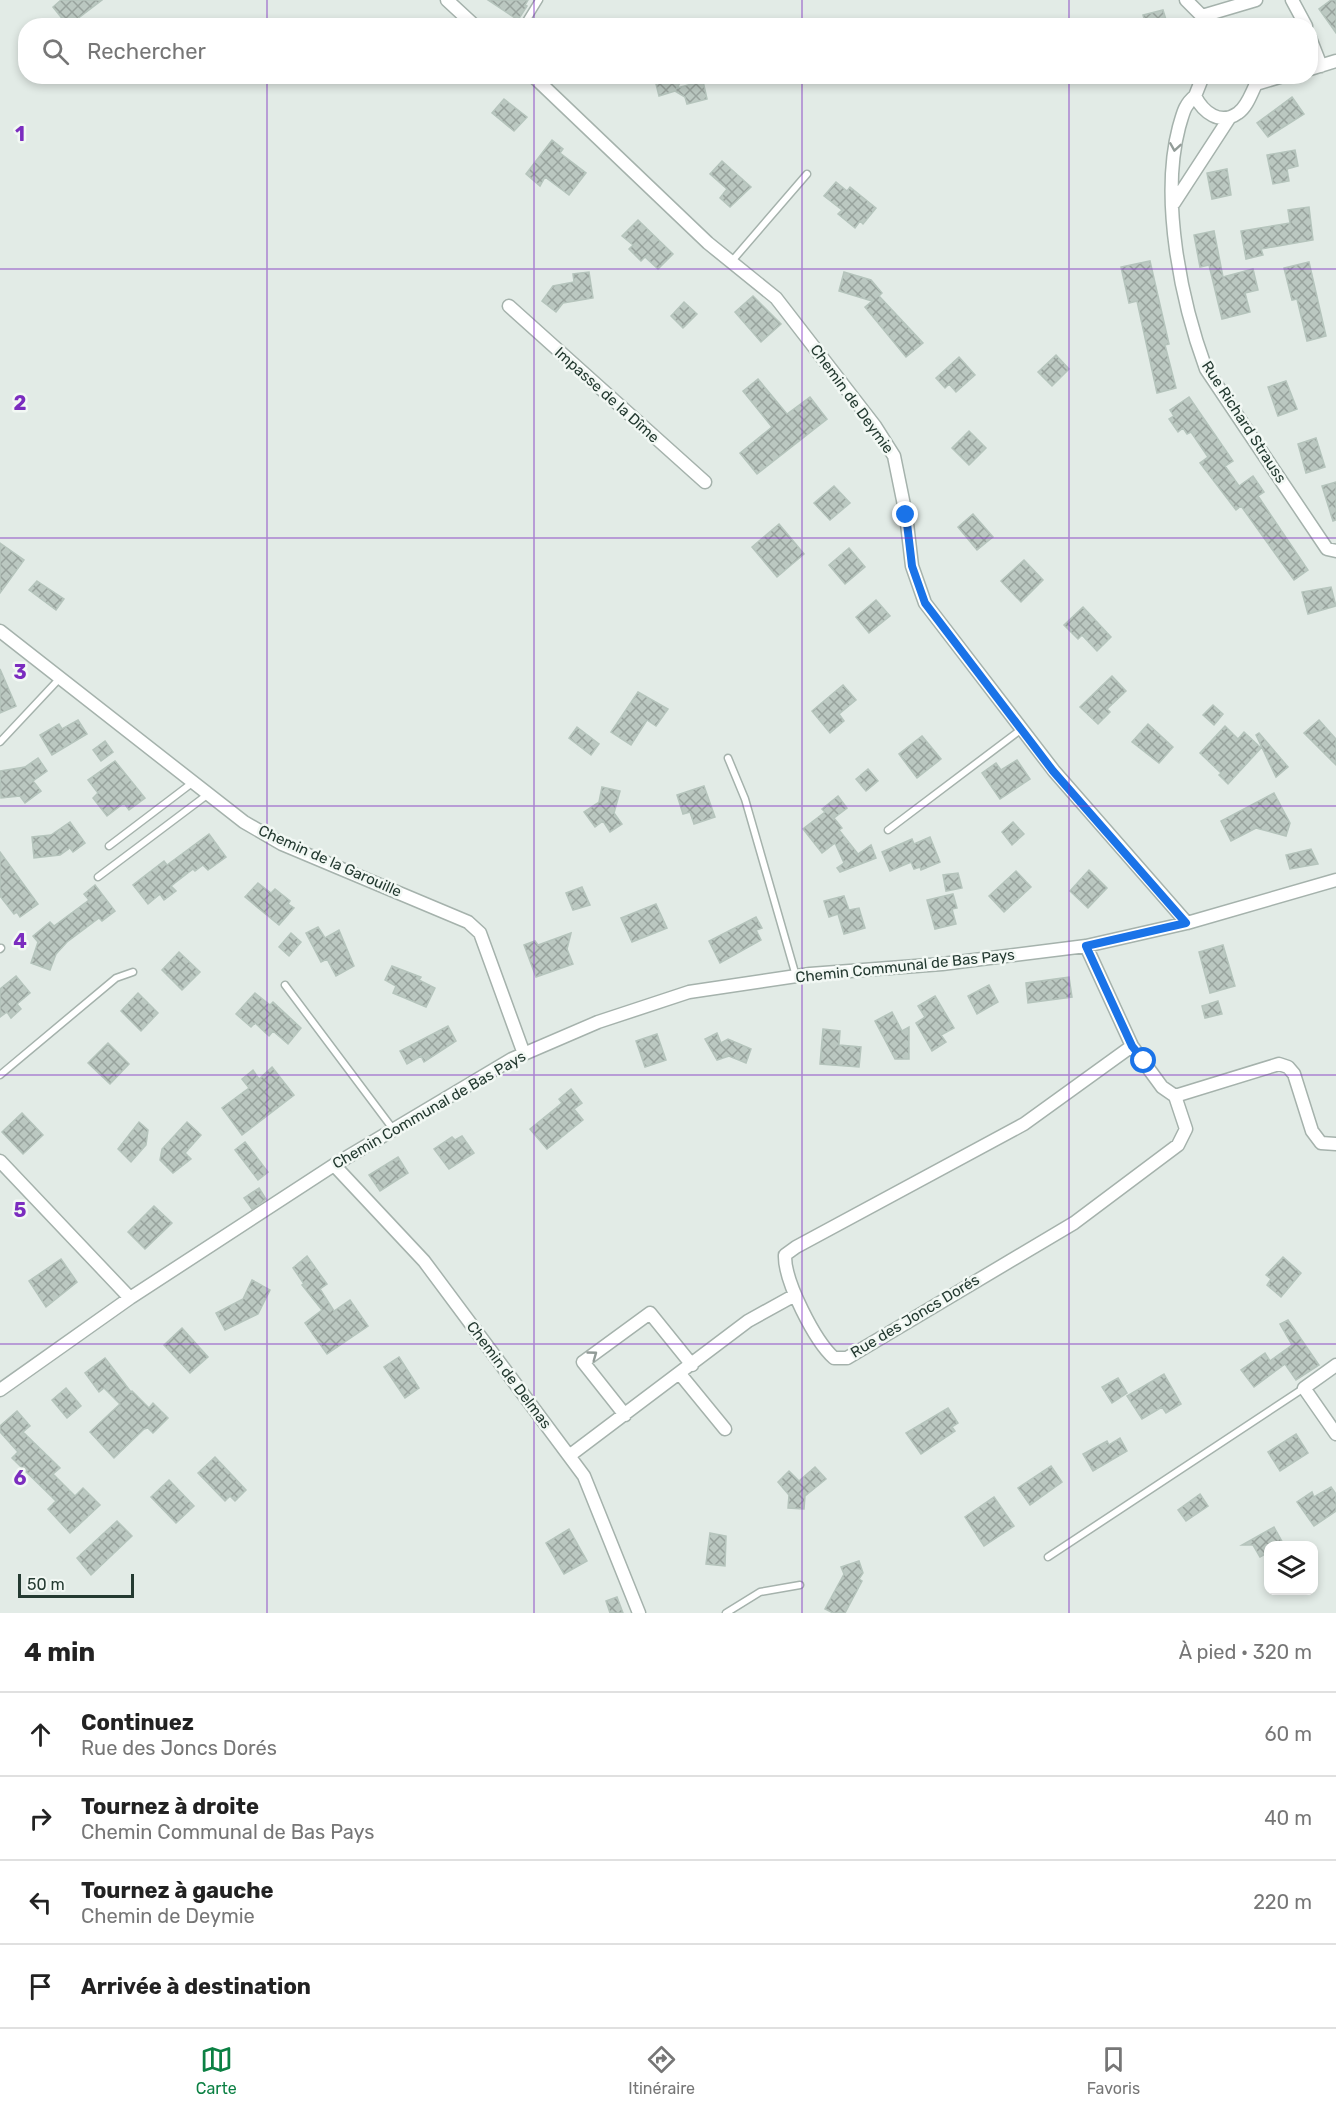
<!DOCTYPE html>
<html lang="fr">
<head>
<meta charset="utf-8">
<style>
  :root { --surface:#fff; --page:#f2f2f2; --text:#222; --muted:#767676; --line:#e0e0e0; --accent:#0b8043 }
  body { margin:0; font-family:Rubik,sans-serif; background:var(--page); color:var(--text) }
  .controls { position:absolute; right:18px; bottom:18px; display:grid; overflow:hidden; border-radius:12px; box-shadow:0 3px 9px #0003 }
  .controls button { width:54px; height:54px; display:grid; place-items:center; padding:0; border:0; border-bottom:2px solid var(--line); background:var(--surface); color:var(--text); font:30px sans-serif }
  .scale { position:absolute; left:18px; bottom:15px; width:116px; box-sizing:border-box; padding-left:6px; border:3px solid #243a31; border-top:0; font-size:16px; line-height:21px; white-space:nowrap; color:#243a31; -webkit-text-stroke:4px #f2f8f4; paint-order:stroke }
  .stop { position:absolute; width:18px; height:18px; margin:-14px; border:4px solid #1a73e8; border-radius:50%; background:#fff }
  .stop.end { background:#1a73e8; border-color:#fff; box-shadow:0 2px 6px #0008 }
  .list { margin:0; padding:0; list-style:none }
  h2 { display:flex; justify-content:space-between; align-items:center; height:78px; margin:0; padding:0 24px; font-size:26px }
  h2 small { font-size:20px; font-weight:400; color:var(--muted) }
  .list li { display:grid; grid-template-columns:39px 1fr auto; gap:18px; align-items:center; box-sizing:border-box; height:84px; padding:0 24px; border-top:2px solid var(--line) }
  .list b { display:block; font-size:22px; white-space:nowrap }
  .list p { margin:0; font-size:20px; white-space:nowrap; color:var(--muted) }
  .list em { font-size:20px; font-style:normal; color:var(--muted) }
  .icon { flex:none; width:33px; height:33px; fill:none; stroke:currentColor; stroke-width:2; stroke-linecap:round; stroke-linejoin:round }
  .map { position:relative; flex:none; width:1336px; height:1613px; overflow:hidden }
  .search { position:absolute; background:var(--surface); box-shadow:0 3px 9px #0003; left:18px; right:18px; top:18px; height:66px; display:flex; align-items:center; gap:15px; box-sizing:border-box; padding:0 21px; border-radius:24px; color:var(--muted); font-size:22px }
  .sheet { height:414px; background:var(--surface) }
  nav { display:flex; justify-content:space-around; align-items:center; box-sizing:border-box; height:84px; border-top:2px solid var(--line); background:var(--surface); font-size:16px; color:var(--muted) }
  nav a { display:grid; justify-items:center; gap:3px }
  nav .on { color:var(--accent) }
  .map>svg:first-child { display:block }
</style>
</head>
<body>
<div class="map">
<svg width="1336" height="1613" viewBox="0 0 1336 1613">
  <defs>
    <pattern id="building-cross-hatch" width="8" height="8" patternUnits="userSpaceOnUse" patternTransform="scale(1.5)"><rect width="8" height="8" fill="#bbc8c1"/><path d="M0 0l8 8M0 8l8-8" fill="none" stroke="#98a39d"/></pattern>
  </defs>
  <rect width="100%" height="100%" fill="#e2ebe6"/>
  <path fill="url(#building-cross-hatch)" stroke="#b5c4bc" stroke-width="1.5" d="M61 0H102L68 26 53 7Z
    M488 0H528L525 5 527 6 518 20Z
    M1331 0H1336V33L1319 9Z
    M1163 10 1167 23 1146 26 1143 15Z
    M654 76H684L677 88 703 81 707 99 687 104 685 97 675 91 659 96Z
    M1292 97 1304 114 1268 137 1257 123Z
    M504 99 527 117 514 131 492 113Z
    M552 140 563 149 560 153 586 173 569 195 545 177 540 186 526 174Z
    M1295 150 1298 166 1287 169 1289 181 1273 184 1267 155Z
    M722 161 751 187 730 207 720 198 727 189 710 174Z
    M1227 169 1231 195 1212 199 1207 173Z
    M836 182 847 191 850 187 876 208 863 224 860 221 855 228 838 214 842 210 824 196Z
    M1309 207 1313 240 1261 249 1263 255 1246 259 1241 231 1290 223 1288 210Z
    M638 220 673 254 658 269 645 257 641 261 629 249 633 245 622 236Z
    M1214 231 1223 277 1253 269 1258 290 1245 293 1250 312 1222 319 1209 265 1200 267 1194 235Z
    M1150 261 1169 344 1165 345 1176 388 1157 393 1137 301 1129 303 1121 267Z
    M1309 262 1326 336 1307 341 1297 299 1292 300 1284 268Z
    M589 272 593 298 563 303 556 312 542 301 553 286 574 282 573 274Z
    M844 272 871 280 882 293 879 296 923 343 906 357 865 307 872 301 839 291Z
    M753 296 781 324 761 342 735 312Z
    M684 302 697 314 683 328 671 316Z
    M1056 355 1069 369 1052 386 1038 372Z
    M959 357 975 375 956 392 949 384 945 388 936 378Z
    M758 379 787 414 810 397 827 419 757 474 740 453 772 427 743 391Z
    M1286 381 1297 409 1278 416 1268 387Z
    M1189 397 1233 461 1225 466 1239 486 1253 476 1264 492 1258 496 1308 570 1294 580 1241 506 1236 510 1200 463 1208 457 1191 432 1187 434 1183 428 1178 432 1169 419 1174 416 1170 410Z
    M969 431 986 448 969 465 952 448Z
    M1316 438 1325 467 1306 473 1298 444Z
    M1336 482V520L1333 521 1322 486Z
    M834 486 850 503 830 520 814 503Z
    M973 514 993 537 977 550 958 527Z
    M779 524 804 554 777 577 752 547Z
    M0 543 24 560 0 593Z
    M849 548 865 567 845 584 829 565Z
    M1024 560 1043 580 1021 602 1001 581Z
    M37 581 64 599 56 610 29 590Z
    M1331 587 1336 606 1308 614 1302 592Z
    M876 600 890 616 869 633 856 617Z
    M1083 607 1111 637 1097 651 1082 635 1078 639 1064 625Z
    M0 669 16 706 0 713Z
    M1112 676 1126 691 1107 709 1110 712 1098 724 1080 707Z
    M843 685 856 700 839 714 844 721 830 733 812 711Z
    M638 692 668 709 656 726 647 720 631 745 611 732Z
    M1213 705 1223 714 1214 725 1203 715Z
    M78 720 87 734 52 755 40 735 59 724 62 729Z
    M1319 720 1336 739V765L1304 733Z
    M1148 724 1173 747 1159 763 1132 742Z
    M1225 726 1238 739 1244 732 1261 748 1228 784 1219 775 1221 773 1200 753Z
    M577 727 599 744 591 755 569 738Z
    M1259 733 1288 767 1276 777 1256 735Z
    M922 736 941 759 917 778 899 754Z
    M105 741 113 752 101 761 93 750Z
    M38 758 47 771 33 781 41 791 25 803 20 796 1 798 0 771 25 767Z
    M1017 760 1030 779 1000 799 982 773 996 763 1001 770Z
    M115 761 145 798 129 810 124 803 107 816 93 798 98 793 88 780Z
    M868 769 878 781 866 791 856 779Z
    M704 786 715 817 694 824 690 812 683 814 677 795Z
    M602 787 620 791 614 813 622 824 610 832 603 821 595 827 584 812 599 802Z
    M1274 793 1290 823 1286 836 1256 828 1231 841 1221 821Z
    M838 796 847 808 834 818 842 828 839 830 858 854 871 845 876 858 840 872 837 868 844 863 835 843 822 853 803 829 825 812 822 809Z
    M70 822 85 843 73 852 70 848 60 855 34 858 32 837 51 835Z
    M1013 822 1024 834 1012 845 1002 832Z
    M209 834 226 857 208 870 203 865 195 871 193 869 171 886 176 891 164 900 160 894 148 904 133 885 164 861 167 865Z
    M930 837 940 862 921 870 920 867 914 869 911 862 890 871 882 852 912 839 914 844Z
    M1311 849 1318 864 1290 869 1286 855Z
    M0 852 38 904 20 917 17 912 14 914 0 896Z
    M1089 870 1107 888 1088 908 1070 891Z
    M1016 871 1031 887 1004 912 989 896Z
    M958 873 962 888 946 891 943 875Z
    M258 883 271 893 275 889 290 901 288 904 294 908 279 925 245 897Z
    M95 885 115 911 102 921 99 918 67 942 56 954 50 970 31 963 38 942 33 936 50 922 54 926 89 900 84 894Z
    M582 887 590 905 573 910 566 893Z
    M953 894 957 908 952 909 956 924 935 929 927 900Z
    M844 896 849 910 859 908 865 928 844 934 838 914 829 917 824 901Z
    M656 904 667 928 632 942 621 918Z
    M756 917 762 928 756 930 761 940 720 963 709 941Z
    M318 927 325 938 339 930 354 966 336 976 327 959 321 962 306 933Z
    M291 933 301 942 289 956 279 947Z
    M571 933 567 949 573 964 536 977 524 945 535 941 538 945Z
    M1223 945 1235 986 1210 993 1199 952Z
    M179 952 200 972 182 990 162 970Z
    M392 966 421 977 419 980 435 988 426 1007 393 993 396 986 385 980Z
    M16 976 30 993 17 1004 21 1009 11 1018 7 1012 0 1017V989Z
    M1069 977 1072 997 1028 1003 1026 983Z
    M989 985 998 1002 977 1014 968 996Z
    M138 993 158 1013 141 1031 121 1011Z
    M255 993 270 1005 273 1002 301 1028 288 1044 273 1031 269 1036 255 1023 251 1027 236 1014Z
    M935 996 954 1028 941 1035 946 1042 932 1051 916 1023 925 1017 918 1006Z
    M1218 1001 1222 1014 1205 1018 1202 1006Z
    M892 1012 902 1031 909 1027V1059H895L875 1021Z
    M448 1026 456 1041 424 1062 421 1056 407 1064 400 1051Z
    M823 1029 840 1031 839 1045 861 1047 859 1067 820 1064Z
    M717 1033 721 1043 728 1039 751 1049 746 1063 729 1056 717 1060 705 1039Z
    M657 1034 666 1060 645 1067 636 1041Z
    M108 1043 129 1064 110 1084 88 1063Z
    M272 1067 294 1095 242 1135 222 1108 249 1088 242 1079 253 1070 259 1079Z
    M571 1089 582 1103 574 1109 583 1120 547 1149 530 1129 562 1103 559 1099Z
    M22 1113 43 1135 23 1154 2 1132Z
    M139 1122 148 1130 146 1145 131 1162 118 1149Z
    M187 1122 201 1135 185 1153 191 1159 173 1173 160 1160 162 1149Z
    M462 1136 474 1153 449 1169 434 1149 452 1137 455 1140Z
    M245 1142 268 1172 258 1180 235 1150Z
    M398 1157 408 1173 380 1191 369 1175Z
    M259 1188 266 1199 252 1209 244 1198Z
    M154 1206 172 1223 145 1249 128 1232Z
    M307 1256 327 1284 320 1289 334 1311 350 1300 368 1326 327 1354 305 1323 322 1310 302 1285 304 1284 293 1268Z
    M1283 1257 1301 1273 1281 1297 1267 1285 1271 1279 1266 1275Z
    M61 1259 77 1282 46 1307 29 1281Z
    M252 1280 270 1290 258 1314 225 1330 216 1313 243 1299Z
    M1288 1320 1319 1365 1296 1380 1285 1364 1254 1387 1241 1370 1265 1353 1270 1361 1292 1345 1280 1324Z
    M182 1328 208 1357 190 1373 164 1345Z
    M399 1357 419 1388 405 1398 384 1367Z
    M105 1358 131 1392 132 1391 149 1408 153 1403 168 1418 153 1433 148 1428 144 1429 114 1458 90 1432 120 1404 104 1388 99 1392 85 1373Z
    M1164 1374 1181 1404 1166 1413 1162 1407 1142 1419 1127 1396Z
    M1118 1378 1127 1393 1112 1403 1102 1387Z
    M66 1388 81 1406 67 1418 52 1400Z
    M948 1408 958 1423 952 1427 955 1431 921 1454 906 1433Z
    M17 1411 30 1426 23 1432 60 1468 53 1474 75 1496 83 1488 100 1505 70 1533 48 1509 56 1501 12 1458 18 1452 0 1432V1426Z
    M1296 1434 1308 1453 1280 1471 1268 1452Z
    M1120 1438 1127 1451 1093 1471 1083 1454 1107 1441 1109 1445Z
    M215 1457 246 1490 235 1501 230 1496 225 1501 198 1473Z
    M1051 1466 1062 1482 1030 1505 1018 1488Z
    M815 1467 826 1479 805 1496 804 1509 788 1508 789 1495 778 1482 789 1471 799 1481Z
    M169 1480 194 1506 176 1523 151 1497Z
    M1331 1487 1336 1494V1511L1314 1526 1297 1502 1312 1492 1314 1497Z
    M1200 1494 1208 1506 1186 1521 1178 1510Z
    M994 1497 1014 1526 984 1546 965 1517Z
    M117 1521 132 1536 91 1575 77 1558Z
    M1274 1527 1284 1545H1269V1552L1260 1557 1253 1545H1242Z
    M569 1529 587 1561 564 1574 546 1543Z
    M710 1533 726 1536 725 1566 706 1564Z
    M859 1561 863 1573 859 1579 862 1581 845 1613H833L825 1609 844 1574 841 1567Z
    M617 1597 623 1613H610L606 1601Z"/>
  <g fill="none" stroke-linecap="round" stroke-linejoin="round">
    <defs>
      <path id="service" d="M523 26 539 0
        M732 261 807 174
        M0 742 60 678
        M728 758 745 799 796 976
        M888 830 1023 728
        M109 846 192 783
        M98 877 207 795
        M0 949 1 948
        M285 985 393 1129
        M0 1075 116 978 133 972
        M1048 1557 1304 1388
        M726 1613 760 1592 800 1585"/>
      <path id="minor" d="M447 0 475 26
        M1186 0 1202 16 1204 26
        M1292 0 1306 26
        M1202 16 1256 0
        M1310 38 1321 66
        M1310 69 1336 61
        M533 76 708 243 776 298 875 426 894 456 906 515 912 566 925 603 1054 771 1187 923
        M1203 76 1195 96C1203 112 1220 126 1238 113 1247 107 1251 94 1256 84L1253 76
        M1256 84 1283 76
        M1195 96C1184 105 1183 114 1179 127 1160 199 1181 301 1206 369L1327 549 1336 551
        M1174 203 1230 117
        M509 306 705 482
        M0 631 244 822 282 844 468 922 480 933 524 1054
        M1086 946 1132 1046 1162 1087 1175 1096 1186 1129 1178 1145 1074 1223 847 1358H834C815 1341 784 1281 785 1255L796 1247 1024 1124 1132 1046
        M1175 1096 1279 1064 1288 1067 1294 1074 1312 1131 1321 1143 1336 1144
        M0 1161 130 1298
        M334 1165 424 1261 584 1476 639 1613
        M1336 1365 1304 1388 1336 1434
        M680 1374 725 1429
        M0 1390 130 1298 334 1165 512 1059 598 1022 689 992 810 974 942 964 1086 946 1187 923 1336 880
        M625 1415 583 1362 650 1313 692 1365
        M569 1456 748 1321 795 1295"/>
    </defs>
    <use href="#service" stroke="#a5b2ac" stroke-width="9"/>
    <use href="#minor" stroke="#a5b2ac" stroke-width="15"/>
    <use href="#service" stroke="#fff" stroke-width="6"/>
    <use href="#minor" stroke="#fff" stroke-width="12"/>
  </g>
  <defs><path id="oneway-chevron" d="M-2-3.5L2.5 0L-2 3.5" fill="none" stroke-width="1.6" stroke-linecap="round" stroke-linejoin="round" transform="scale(1.5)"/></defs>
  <g stroke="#929c98">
    <use href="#oneway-chevron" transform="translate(1175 147) rotate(99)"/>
    <use href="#oneway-chevron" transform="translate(593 1355) rotate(-36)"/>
  </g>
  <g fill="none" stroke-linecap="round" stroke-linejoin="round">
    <path stroke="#1a73e8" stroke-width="8" d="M906 515 912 566 925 603 1053 771 1186 923 1086 946 1132 1046 1144 1061"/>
  </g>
  <path fill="none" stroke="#7b2cbf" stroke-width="1.5" stroke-opacity="0.55" d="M267 0V26M534 0V26M802 0V26M1069 0V26M267 76V1613M534 76V1613M802 76V1613M1069 76V1613M0 269H1336M0 538H1336M0 806H1336M0 1075H1336M0 1344H1336"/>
  <g text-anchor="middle" stroke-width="5" stroke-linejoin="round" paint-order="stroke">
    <g font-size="15" fill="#243a31" stroke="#f2f8f4">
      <text transform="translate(607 395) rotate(42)" y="5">Impasse de la Dîme</text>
      <text transform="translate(852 399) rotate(54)" y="5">Chemin de Deymie</text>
      <text transform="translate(1244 422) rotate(57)" y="5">Rue Richard Strauss</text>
      <text transform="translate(330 861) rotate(24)" y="5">Chemin de la Garouille</text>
      <text transform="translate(905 966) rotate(-6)" y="5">Chemin Communal de Bas Pays</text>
      <text transform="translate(429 1110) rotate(-30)" y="5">Chemin Communal de Bas Pays</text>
      <text transform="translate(915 1316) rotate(-31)" y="5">Rue des Joncs Dorés</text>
      <text transform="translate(509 1375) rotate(53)" y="5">Chemin de Delmas</text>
    </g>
  </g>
  <g font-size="20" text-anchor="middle" font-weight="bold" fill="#7b2cbf" stroke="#f2f8f4" stroke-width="5" stroke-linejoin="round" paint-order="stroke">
    <text x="20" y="141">1</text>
    <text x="20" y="410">2</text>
    <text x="20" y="679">3</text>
    <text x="20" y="948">4</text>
    <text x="20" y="1217">5</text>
    <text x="20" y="1485">6</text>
  </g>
</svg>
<div class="controls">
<button><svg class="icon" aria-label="layers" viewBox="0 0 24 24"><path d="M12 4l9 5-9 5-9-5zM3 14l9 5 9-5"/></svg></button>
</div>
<div class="scale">50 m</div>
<div class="stop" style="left:1144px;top:1061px"></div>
<div class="stop end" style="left:906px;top:515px"></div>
<div class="search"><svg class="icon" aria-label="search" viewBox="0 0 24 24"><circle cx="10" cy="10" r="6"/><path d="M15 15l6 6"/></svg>Rechercher</div>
</div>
<section class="sheet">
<h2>4 min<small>À pied · 320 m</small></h2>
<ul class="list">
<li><svg class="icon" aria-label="ahead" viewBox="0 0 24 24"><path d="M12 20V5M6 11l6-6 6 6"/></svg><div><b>Continuez</b><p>Rue des Joncs Dorés</p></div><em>60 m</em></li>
<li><svg class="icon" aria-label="right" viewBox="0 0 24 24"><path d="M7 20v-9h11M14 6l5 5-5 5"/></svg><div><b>Tournez à droite</b><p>Chemin Communal de Bas Pays</p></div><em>40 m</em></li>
<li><svg class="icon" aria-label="left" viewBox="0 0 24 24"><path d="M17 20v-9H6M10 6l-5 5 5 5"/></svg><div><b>Tournez à gauche</b><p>Chemin de Deymie</p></div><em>220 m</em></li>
<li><svg class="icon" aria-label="arrive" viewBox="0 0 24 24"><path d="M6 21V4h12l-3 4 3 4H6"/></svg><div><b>Arrivée à destination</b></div></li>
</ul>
</section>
<nav>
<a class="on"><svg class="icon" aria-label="map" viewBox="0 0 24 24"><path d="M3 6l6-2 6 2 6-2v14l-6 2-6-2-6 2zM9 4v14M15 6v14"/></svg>Carte</a>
<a><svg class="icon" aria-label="directions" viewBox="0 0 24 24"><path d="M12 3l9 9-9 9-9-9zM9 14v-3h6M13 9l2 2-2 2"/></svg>Itinéraire</a>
<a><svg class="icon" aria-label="saved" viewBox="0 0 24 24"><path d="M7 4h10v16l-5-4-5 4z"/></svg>Favoris</a>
</nav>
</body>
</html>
